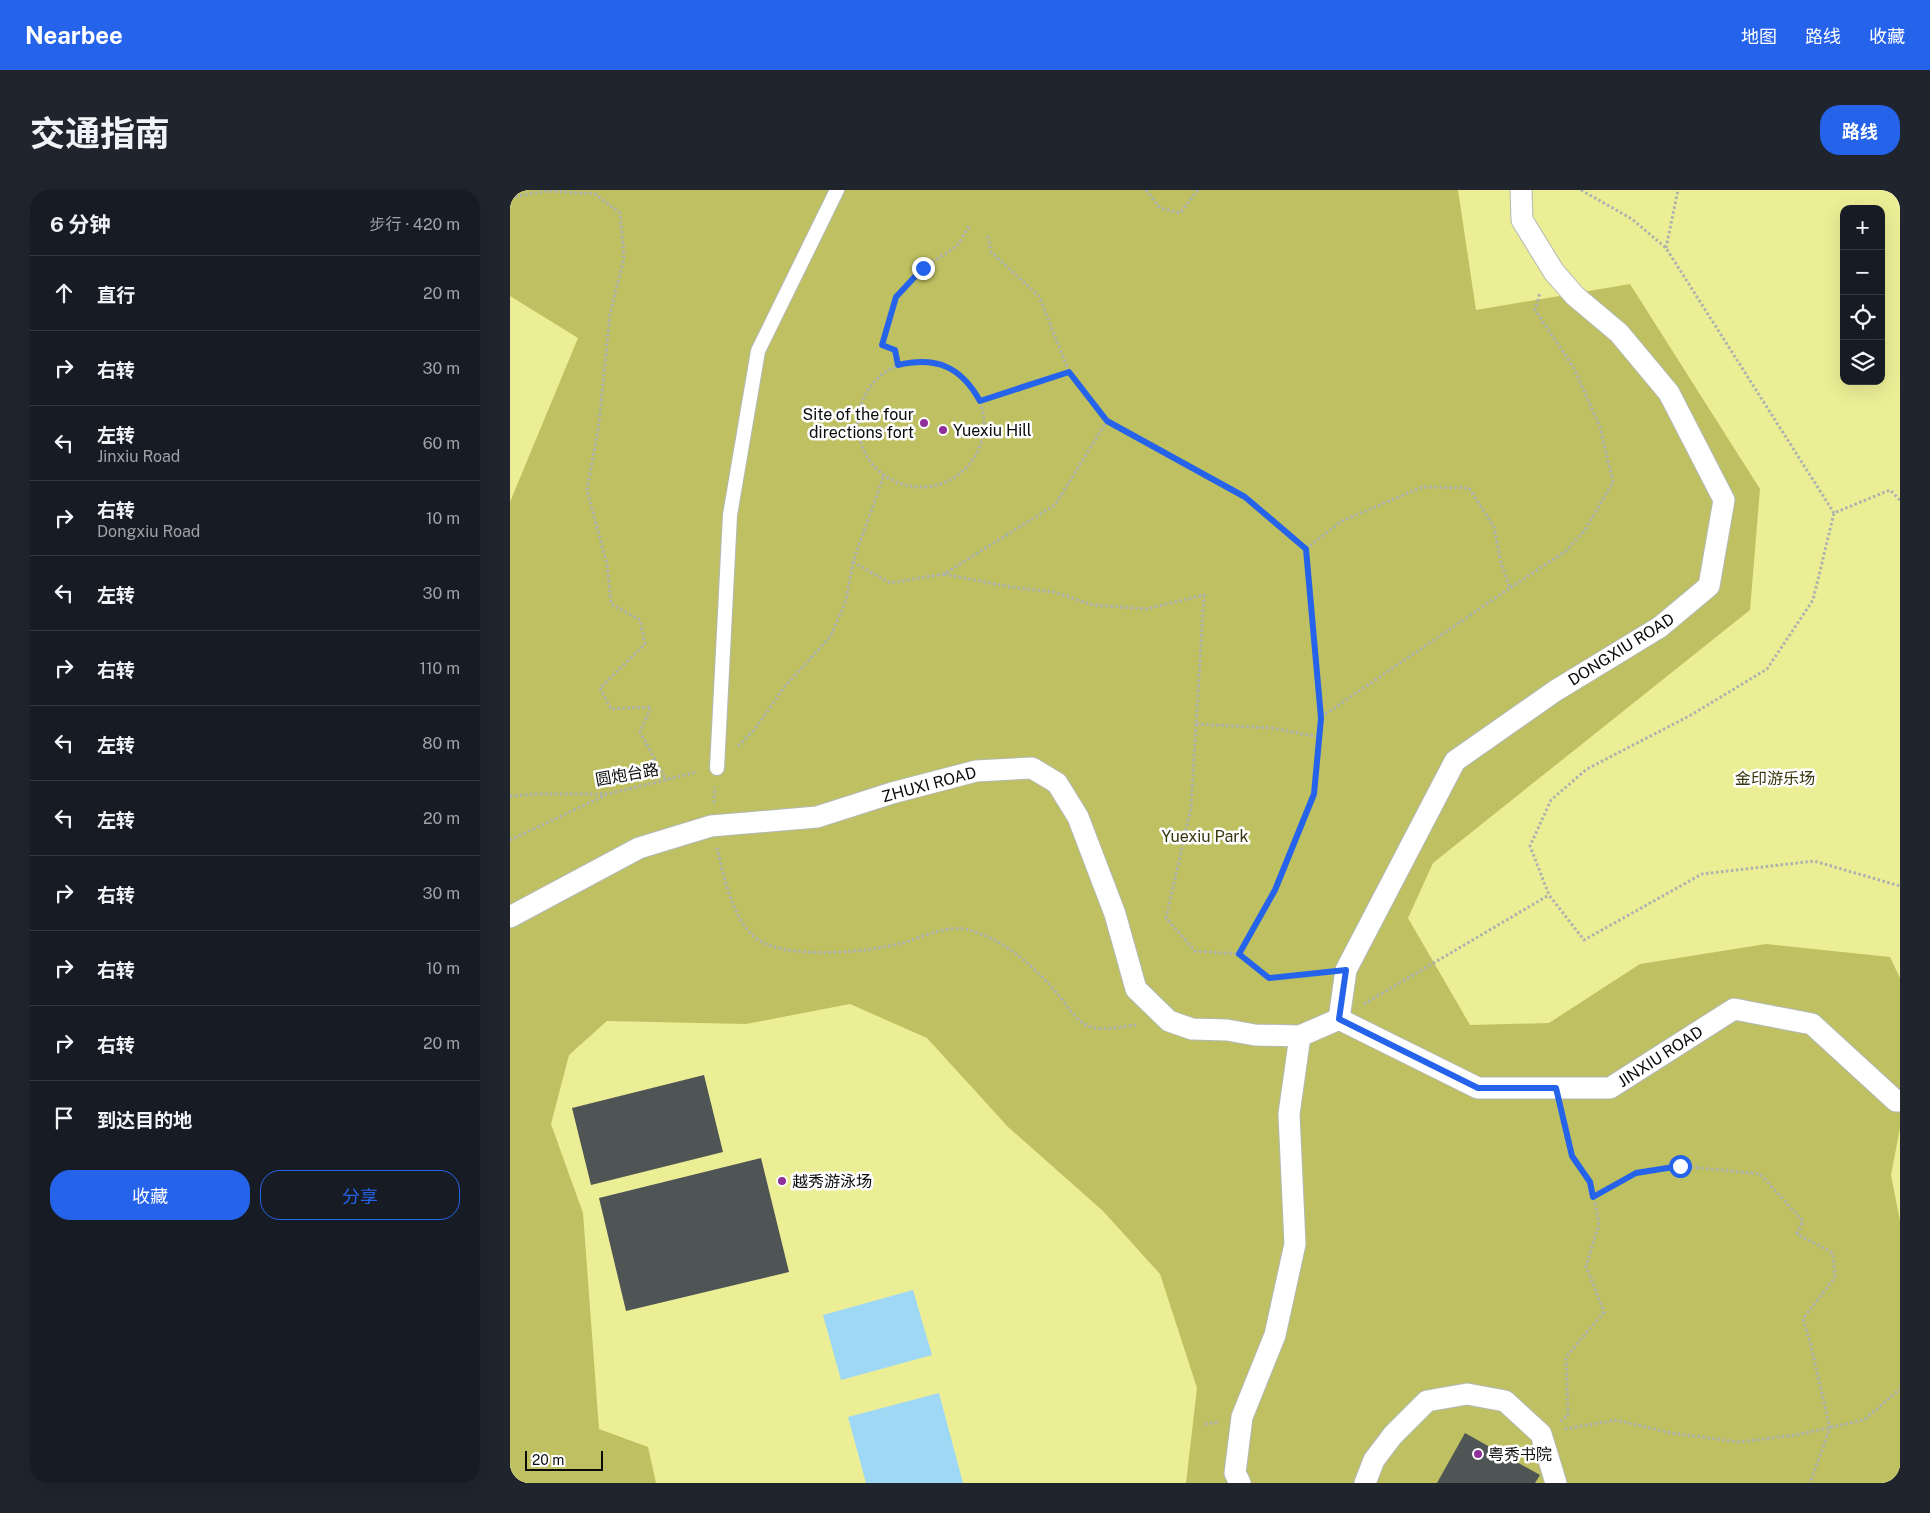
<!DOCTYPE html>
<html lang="zh">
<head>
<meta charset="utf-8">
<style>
  :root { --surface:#171b24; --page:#20242c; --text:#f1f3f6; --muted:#9ea1a6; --line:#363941; --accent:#2563eb }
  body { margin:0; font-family:"Public Sans","Noto Sans SC",sans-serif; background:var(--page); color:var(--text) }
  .controls { position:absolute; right:15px; top:15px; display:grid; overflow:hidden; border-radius:10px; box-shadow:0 5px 20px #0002 }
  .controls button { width:45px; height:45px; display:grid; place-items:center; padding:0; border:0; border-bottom:1px solid var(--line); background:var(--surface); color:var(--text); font:25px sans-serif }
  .scale { position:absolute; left:15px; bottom:12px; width:78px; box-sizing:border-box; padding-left:5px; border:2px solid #0a0c0b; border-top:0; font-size:14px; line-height:18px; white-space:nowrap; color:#0a0c0b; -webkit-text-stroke:4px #fff; paint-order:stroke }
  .stop { position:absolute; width:15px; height:15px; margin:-11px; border:4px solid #2563eb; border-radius:50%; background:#fff }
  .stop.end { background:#2563eb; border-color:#fff; box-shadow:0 1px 5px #0008 }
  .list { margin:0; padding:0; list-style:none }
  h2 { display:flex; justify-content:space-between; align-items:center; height:65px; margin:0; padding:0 20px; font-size:21px }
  h2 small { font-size:16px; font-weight:400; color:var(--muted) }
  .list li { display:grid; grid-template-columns:32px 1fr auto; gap:15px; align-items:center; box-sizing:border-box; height:75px; padding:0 20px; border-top:1px solid var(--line) }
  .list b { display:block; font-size:19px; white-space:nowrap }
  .list p { margin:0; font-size:16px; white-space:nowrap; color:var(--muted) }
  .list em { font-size:16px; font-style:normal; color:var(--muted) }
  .actions { display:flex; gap:10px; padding:15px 20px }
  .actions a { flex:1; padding:11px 0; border:1px solid var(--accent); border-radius:20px; text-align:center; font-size:18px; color:var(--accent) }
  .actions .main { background:var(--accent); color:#fff }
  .icon { flex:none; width:28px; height:28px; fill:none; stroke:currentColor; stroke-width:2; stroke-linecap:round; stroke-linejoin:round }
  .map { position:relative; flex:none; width:1390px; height:1293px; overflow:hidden; border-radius:20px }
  header { display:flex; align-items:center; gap:30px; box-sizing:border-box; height:70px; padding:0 25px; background:var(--accent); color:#fff }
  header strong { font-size:24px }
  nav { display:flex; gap:28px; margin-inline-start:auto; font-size:18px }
  .intro { display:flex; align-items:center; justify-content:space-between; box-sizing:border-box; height:120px; padding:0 30px }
  h1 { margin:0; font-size:35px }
  .button { padding:12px 22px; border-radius:20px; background:var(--accent); color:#fff; font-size:18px; font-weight:700 }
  main { display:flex; gap:30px; padding:0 30px }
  aside { flex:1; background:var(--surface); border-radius:20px; box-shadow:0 5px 20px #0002 }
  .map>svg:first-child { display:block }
</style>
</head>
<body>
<header>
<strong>Nearbee</strong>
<nav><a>地图</a><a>路线</a><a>收藏</a></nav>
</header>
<div class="intro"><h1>交通指南</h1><a class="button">路线</a></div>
<main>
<aside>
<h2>6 分钟<small>步行 · 420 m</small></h2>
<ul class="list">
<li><svg class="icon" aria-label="ahead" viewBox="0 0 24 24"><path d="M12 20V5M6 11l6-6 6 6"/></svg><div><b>直行</b></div><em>20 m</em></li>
<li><svg class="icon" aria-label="right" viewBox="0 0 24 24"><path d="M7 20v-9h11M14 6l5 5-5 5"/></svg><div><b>右转</b></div><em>30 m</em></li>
<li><svg class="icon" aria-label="left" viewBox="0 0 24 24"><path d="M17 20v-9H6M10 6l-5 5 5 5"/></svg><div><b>左转</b><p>Jinxiu Road</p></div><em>60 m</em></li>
<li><svg class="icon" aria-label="right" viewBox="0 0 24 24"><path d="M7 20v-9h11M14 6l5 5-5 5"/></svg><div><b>右转</b><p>Dongxiu Road</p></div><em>10 m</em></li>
<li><svg class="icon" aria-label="left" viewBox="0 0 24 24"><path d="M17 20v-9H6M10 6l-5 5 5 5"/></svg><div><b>左转</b></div><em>30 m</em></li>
<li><svg class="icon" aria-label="right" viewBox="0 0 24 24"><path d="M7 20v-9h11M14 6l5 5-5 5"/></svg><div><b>右转</b></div><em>110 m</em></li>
<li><svg class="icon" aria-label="left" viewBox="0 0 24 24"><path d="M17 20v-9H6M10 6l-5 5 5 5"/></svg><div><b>左转</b></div><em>80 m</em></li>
<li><svg class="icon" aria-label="left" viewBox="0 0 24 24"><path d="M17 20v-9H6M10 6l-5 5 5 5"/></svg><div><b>左转</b></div><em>20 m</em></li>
<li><svg class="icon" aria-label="right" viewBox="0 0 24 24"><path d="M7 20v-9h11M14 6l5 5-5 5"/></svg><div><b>右转</b></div><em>30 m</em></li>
<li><svg class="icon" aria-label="right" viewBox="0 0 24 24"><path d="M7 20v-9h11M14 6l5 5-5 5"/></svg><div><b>右转</b></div><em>10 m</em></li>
<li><svg class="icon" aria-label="right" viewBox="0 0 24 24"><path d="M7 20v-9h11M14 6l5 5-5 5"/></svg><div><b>右转</b></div><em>20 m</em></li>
<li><svg class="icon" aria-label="arrive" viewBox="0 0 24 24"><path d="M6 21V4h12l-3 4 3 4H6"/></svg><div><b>到达目的地</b></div></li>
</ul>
<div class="actions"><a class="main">收藏</a><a>分享</a></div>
</aside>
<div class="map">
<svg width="1390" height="1293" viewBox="0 0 1390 1293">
  <rect width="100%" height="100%" fill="#f4faf8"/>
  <path fill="#ecee96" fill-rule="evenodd" d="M0 0H1390V1293H0ZM1334 19H1371V191H1334Z"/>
  <path fill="#bfc061" d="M0 0H948L966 120 1120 94 1250 299 1240 420 923 673 898 728 960 835 1039 833 1130 774 1256 754 1380 767 1390 788V938L1381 985 1390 1031V1293H676L687 1198 650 1084 593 1021 498 937 417 848 340 814 236 834 97 831 59 865 41 934 73 1023 89 1239 138 1257 146 1293H0V312L68 148 0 106Z"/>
  <path fill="#9fd8f5" d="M403 1100 422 1165 331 1190 313 1125Z
    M429 1203 453 1293H356L338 1227Z"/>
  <path fill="#4f5455" d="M194 885 213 962 81 995 62 918Z
    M251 968 279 1082 116 1121 89 1008Z
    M955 1243 1030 1285 1025 1293H927Z"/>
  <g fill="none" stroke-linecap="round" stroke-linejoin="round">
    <defs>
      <path id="service" d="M207 578 220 325 248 161 327 0"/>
      <path id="pedestrian" d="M0 727 129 658 201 636 307 627 382 603 466 581 522 578 547 593 568 627 605 724 626 799 659 831 682 839 717 840 745 845 790 846 829 829
        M829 829 836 780 945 571 1045 501 1150 437 1199 396 1214 310 1159 203 1109 143 1065 106 1044 82 1012 30 1011 0
        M829 829 968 898H1100L1224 819 1302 834 1386 911H1390
        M730 1293 725 1283 732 1227 765 1145 785 1054 779 924 790 846
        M855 1293 864 1270 883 1245 917 1211 957 1204 995 1211 1031 1244 1046 1293"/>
    </defs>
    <use href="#service" stroke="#b2b8b5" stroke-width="16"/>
    <use href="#pedestrian" stroke="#b2b8b5" stroke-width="23"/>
    <path stroke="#adb2b0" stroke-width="3" stroke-dasharray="2.5 2.5" stroke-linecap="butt" d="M636 0 650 18 670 23 688 0
      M1071 0 1122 29 1156 58 1324 323
      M0 7 38 1 85 4 110 23 114 68 100 124 89 234 77 300 97 374 101 414 130 430 135 454 90 498 101 519 141 517 130 542 156 590
      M478 46 481 62 529 106 559 182 597 231 735 307 796 359 811 528 804 605 765 700 729 764 759 788 813 783
      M1156 58 1168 0
      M348 234a63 63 0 1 1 126 0a63 63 0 1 1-126 0Z
      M389 175 385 160 372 155 386 107 413 78 447 56 460 35
      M470 211 559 182
      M1390 310 1380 300 1324 323 1303 410 1257 479 1181 525 1077 579 1041 610 1020 656 1039 705 1074 750 1192 684 1304 671 1390 696
      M796 359 830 332 912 297 959 298 984 337 991 373 1000 398 1056 361 1075 340 1103 292 1090 237 1064 178 1025 120 1030 103
      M343 372 380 393 434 384 545 315 597 231
      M434 384 500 397 544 402 583 415 636 419 694 405 686 534 762 538 809 547
      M811 527 1000 398
      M686 534 681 618 656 728 685 761 729 764
      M228 556 245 539 275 496 321 446 336 410 343 372 374 285
      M0 606 28 604H98L187 582
      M204 613 205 597
      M0 650 96 605
      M207 658C214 687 221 723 242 745 269 772 359 762 393 753 412 747 440 734 459 740 495 750 523 776 547 803 556 814 565 830 578 836 593 842 613 836 627 835
      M854 814 1039 705
      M1083 1007 1126 983 1170 976 1250 984 1293 1031 1287 1044 1323 1063 1325 1087 1293 1129 1300 1152 1320 1238 1300 1293
      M1050 1231 1058 1226 1056 1167 1094 1122 1076 1076 1089 1034 1081 992 1062 966 1052 921
      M695 1234 709 1232
      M1055 1239 1106 1230 1161 1243 1229 1252 1286 1245 1354 1230 1390 1199"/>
    <use href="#service" stroke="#fff" stroke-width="14"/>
    <use href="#pedestrian" stroke="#fff" stroke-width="21"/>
  </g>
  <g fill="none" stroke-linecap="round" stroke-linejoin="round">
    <path stroke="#2563eb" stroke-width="6" d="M413 78 386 107 372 155 385 160 388 175C427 166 451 177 470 211L559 182 597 231 735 307 796 359 811 528 804 604 765 700 729 764 759 788 836 780 829 829 968 898H1046L1062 966 1080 992 1083 1007 1126 983 1170 976"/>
  </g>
  <g fill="#8f309a" stroke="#fff" stroke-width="2">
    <circle cx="414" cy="233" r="5"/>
    <circle cx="433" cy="240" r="5"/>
    <circle cx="272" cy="991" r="5"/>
    <circle cx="968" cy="1264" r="5"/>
  </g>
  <g text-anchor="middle" stroke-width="5" stroke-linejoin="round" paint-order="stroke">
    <g font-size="16" fill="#0a0c0b" stroke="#fff" text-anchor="start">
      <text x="404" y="230" text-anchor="end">Site of the four<tspan x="404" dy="18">directions fort</tspan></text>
      <text x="443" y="246">Yuexiu Hill</text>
      <text x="282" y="997">越秀游泳场</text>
      <text x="978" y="1270">粤秀书院</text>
    </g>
    <g font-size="16" fill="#0a0c0b" stroke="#fff">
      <text transform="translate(1111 459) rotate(-32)" y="6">DONGXIU ROAD</text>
      <text transform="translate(117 584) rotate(-10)" y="6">圆炮台路</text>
      <text transform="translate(419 594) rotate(-15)" y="6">ZHUXI ROAD</text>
      <text transform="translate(1150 866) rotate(-33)" y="6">JINXIU ROAD</text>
    </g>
    <g font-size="16" fill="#37370e" stroke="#fff">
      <text x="1265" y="594">金印游乐场</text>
      <text x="695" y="652">Yuexiu Park</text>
    </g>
  </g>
</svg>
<div class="controls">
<button>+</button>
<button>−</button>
<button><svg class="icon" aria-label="locate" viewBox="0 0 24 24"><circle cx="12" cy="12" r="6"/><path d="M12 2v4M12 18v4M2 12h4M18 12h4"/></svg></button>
<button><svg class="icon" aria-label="layers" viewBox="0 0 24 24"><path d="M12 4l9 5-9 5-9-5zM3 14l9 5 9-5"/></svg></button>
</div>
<div class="scale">20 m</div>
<div class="stop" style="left:1170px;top:976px"></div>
<div class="stop end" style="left:413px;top:78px"></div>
</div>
</main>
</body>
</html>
